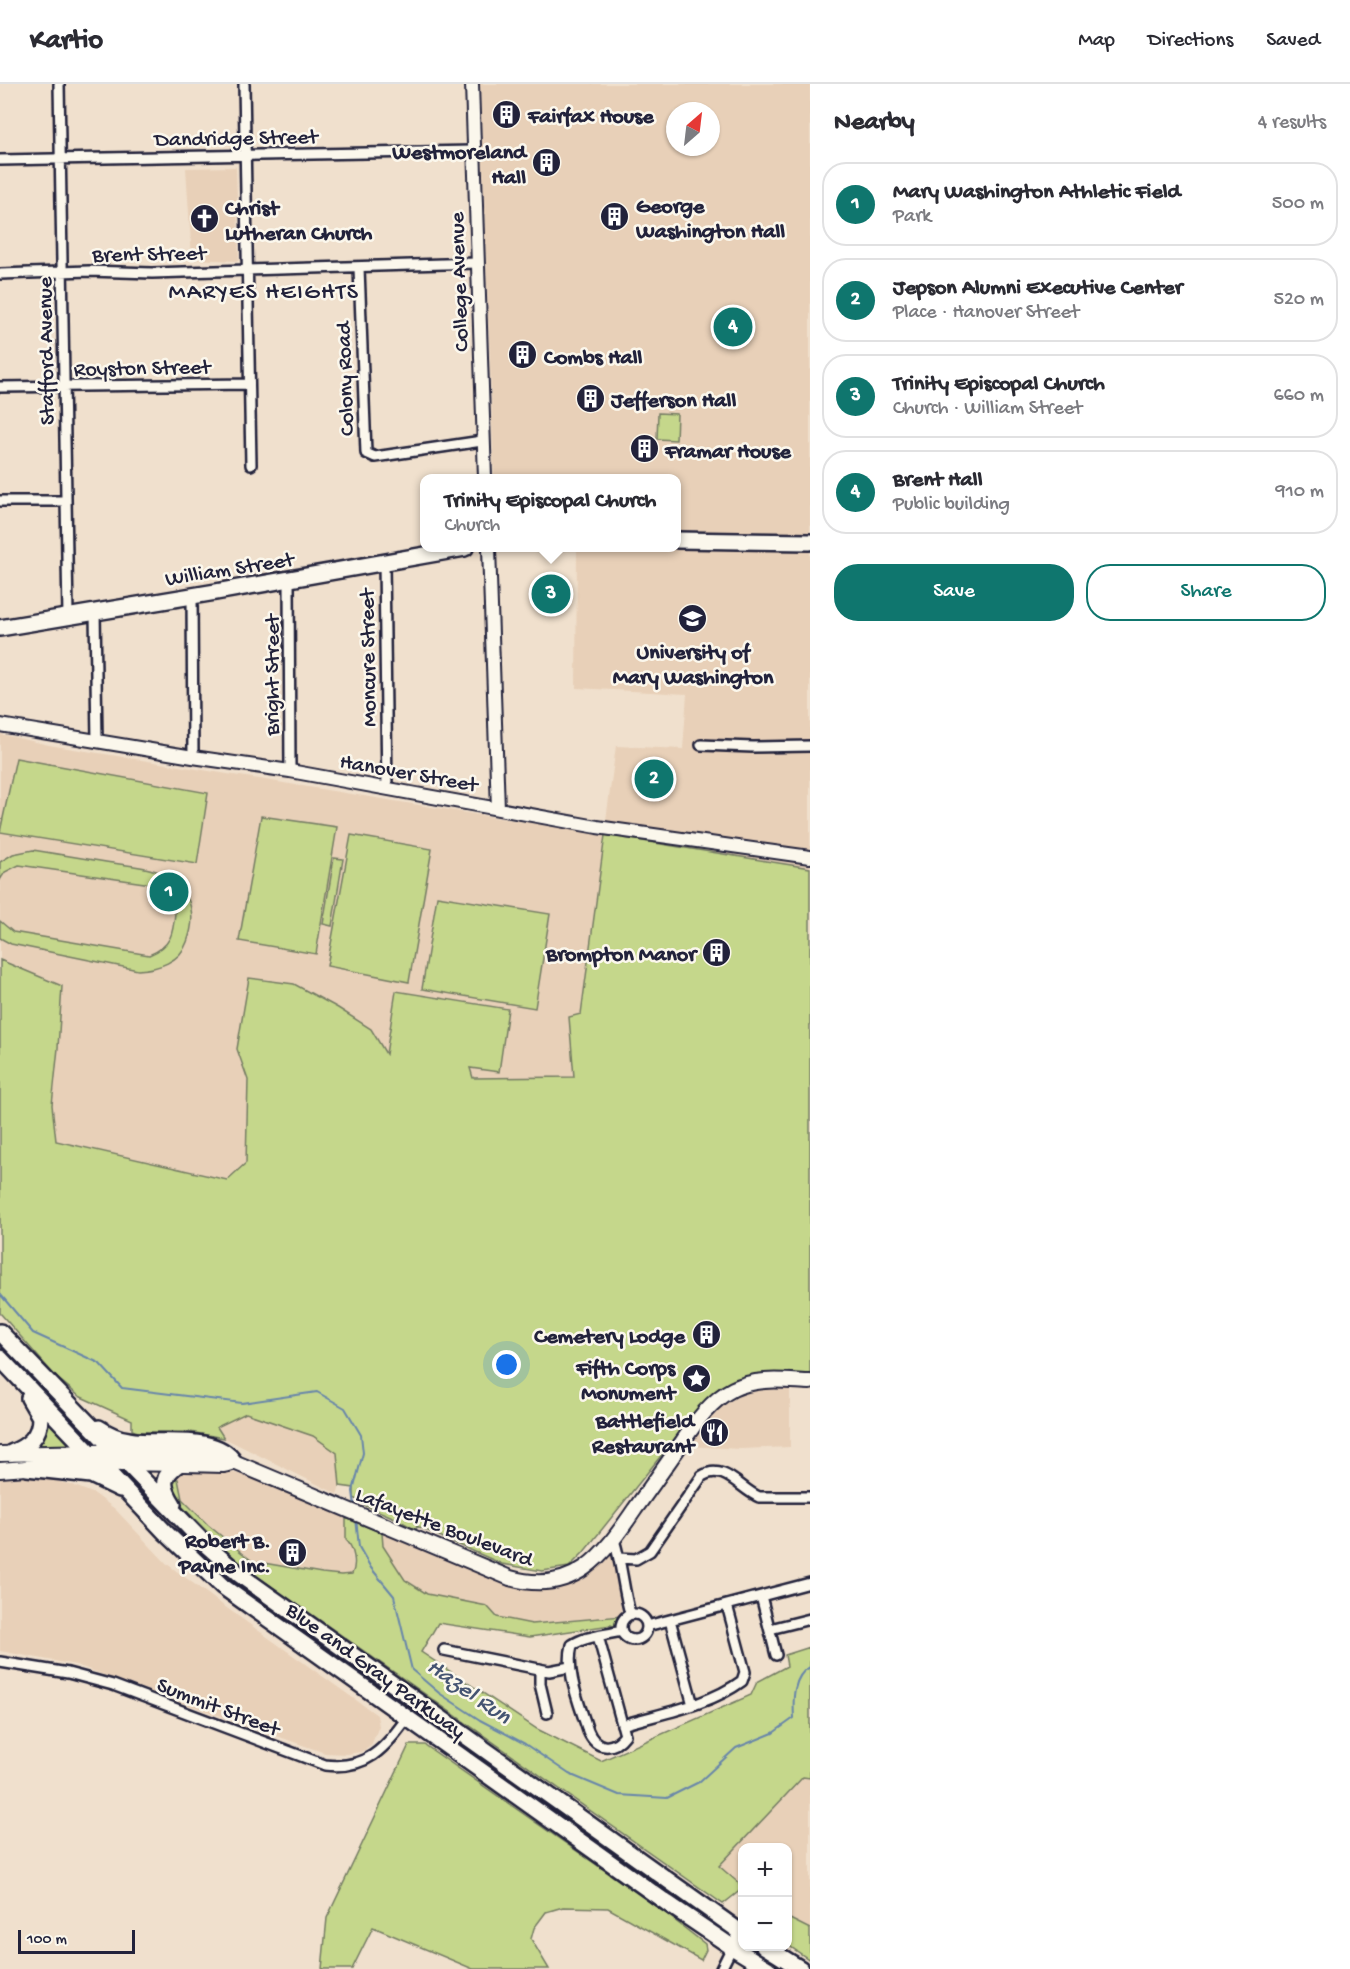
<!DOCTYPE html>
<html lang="en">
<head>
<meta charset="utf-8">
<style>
  :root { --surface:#fff; --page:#f7f7f7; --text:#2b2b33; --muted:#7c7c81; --line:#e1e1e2; --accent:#0f766e }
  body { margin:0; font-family:"Gochi Hand",sans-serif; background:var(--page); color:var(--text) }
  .controls { position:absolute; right:18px; bottom:18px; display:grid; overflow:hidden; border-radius:12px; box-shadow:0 2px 4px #0004 }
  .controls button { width:54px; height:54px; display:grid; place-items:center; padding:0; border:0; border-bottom:2px solid var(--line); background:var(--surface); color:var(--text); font:30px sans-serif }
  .compass { position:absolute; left:666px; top:18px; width:54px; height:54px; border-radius:50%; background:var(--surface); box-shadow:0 2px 4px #0004; rotate:28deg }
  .scale { position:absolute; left:18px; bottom:15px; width:117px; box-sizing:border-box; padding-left:6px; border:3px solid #22223b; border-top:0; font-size:16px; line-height:21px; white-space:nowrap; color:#22223b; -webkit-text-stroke:4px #fbf7ec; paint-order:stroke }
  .you { position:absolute; left:507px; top:1281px; width:21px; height:21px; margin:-15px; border:4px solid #fff; border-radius:50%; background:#1a73e8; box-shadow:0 0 0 9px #1a73e833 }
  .badge { display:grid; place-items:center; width:39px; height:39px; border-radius:50%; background:var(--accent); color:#fff; font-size:20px; font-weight:700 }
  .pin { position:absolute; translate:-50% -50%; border:3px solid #fff; box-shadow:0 2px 6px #0006 }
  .popup { position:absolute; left:420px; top:390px; width:261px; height:78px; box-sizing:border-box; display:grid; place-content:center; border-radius:12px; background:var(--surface); filter:drop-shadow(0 2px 4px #0005); font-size:20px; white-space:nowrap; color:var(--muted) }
  .popup b { font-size:22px; color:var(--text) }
  .popup::after { content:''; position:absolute; left:50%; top:100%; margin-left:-12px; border:12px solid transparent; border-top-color:var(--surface) }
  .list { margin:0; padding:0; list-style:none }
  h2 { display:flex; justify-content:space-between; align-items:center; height:78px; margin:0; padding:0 24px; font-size:26px }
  h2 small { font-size:20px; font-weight:400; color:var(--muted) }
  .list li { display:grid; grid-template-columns:39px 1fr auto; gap:18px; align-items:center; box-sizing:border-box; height:84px; margin:0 12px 12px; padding:0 12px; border:2px solid var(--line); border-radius:24px }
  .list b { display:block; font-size:22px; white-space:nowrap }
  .list p { margin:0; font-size:20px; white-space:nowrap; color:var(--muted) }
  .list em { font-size:20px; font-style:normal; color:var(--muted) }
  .actions { display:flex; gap:12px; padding:18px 24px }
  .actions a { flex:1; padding:14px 0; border:2px solid var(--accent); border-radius:24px; text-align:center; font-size:21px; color:var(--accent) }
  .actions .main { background:var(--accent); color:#fff }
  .map { position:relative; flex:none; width:810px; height:1885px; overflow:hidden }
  header { display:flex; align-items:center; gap:36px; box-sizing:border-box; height:84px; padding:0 30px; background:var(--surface); border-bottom:2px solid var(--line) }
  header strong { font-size:28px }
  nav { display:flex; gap:33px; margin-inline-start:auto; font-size:21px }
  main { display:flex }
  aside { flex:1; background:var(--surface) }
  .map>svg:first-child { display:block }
</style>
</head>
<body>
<header>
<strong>Kartio</strong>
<nav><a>Map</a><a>Directions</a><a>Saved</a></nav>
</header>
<main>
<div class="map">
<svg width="810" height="1885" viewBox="0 0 810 1885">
  <rect width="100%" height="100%" fill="#f0e0cd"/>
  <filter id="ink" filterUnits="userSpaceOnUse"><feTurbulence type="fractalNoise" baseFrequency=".0167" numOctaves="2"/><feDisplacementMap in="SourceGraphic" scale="12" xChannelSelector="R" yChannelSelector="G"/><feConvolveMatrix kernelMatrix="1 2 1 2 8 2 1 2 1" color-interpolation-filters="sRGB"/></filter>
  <g filter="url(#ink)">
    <path fill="#e8d0b8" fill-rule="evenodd" d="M480 0H810V916L796 990 463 995 253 1111 0 1059V650L49 661 604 751 616 662 683 665 687 610 576 604 577 464H677V394H494ZM675 27H711V63H675Z
      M236 83 239 177 192 175 186 84Z
      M763 1303H790V1363L741 1365 687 1362 713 1329 725 1320 746 1308Z
      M246 1329 313 1352 337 1369 340 1402 337 1410 224 1354 216 1343Z
      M177 1385 220 1386 239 1390 311 1416 346 1432V1456L351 1460 354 1487 352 1490 341 1491 251 1477 208 1441 182 1415 178 1396 169 1395Z
      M23 1393 52 1396 72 1401 95 1410 115 1425 167 1480 224 1522 377 1631 379 1642 371 1662 361 1668 346 1670 325 1669 76 1581 0 1567V1394Z
      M382 1449 510 1501 530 1506 560 1504 584 1495 595 1486 613 1467 622 1532 532 1540 497 1533 487 1522 427 1510 405 1496 383 1462Z
      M803 1693 810 1694V1846L788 1835V1764H742V1802L718 1783Z"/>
    <path fill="#c5d78b" stroke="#747c63" stroke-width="1.5" d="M658 329 677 330 676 356 657 355Z
      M16 674 208 709 197 780 0 748Z
      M261 732 337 743 316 870 239 857Z
      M351 751 432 765 409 898 327 882Z
      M605 751 810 784V1291C761 1289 738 1286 700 1323L583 1469 569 1483 542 1487 502 1480 417 1442 416 1446 395 1434 364 1421V1419L354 1414V1404L340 1402 337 1369 313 1352 246 1329 217 1343 224 1354 190 1348H138L132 1346V1336L79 1312 56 1293 0 1229V876L62 902 58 964 52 1021 56 1057 227 1096 246 1079 248 996 237 965 249 894 294 900 338 924 371 945 386 970 396 907 508 925 499 988 470 984 473 994 574 993 569 933 581 930Z
      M33 766C57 770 82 774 106 778 122 781 141 781 156 787 188 799 199 826 187 858 180 878 158 885 138 886L11 860 0 854V837L13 848 149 871C175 861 173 845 176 820L158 801 19 781 5 788 0 796V778L13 770Z
      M334 774 343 775 332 842 323 840Z
      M437 812 550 830 535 924 422 905Z
      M0 1254 80 1339 76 1342 0 1261Z
      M44 1328 74 1361 33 1362Z
      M169 1395H178L182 1415 208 1441 252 1477 322 1489 341 1491 352 1490C357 1481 354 1463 346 1456V1434L382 1449 383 1462 405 1496 427 1510 487 1522 497 1533 532 1540 622 1532 616 1543 611 1541 530 1553 438 1539 421 1568 537 1645 601 1677 751 1611 757 1598 787 1582 785 1571 810 1563V1694L803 1693 719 1782 742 1802V1805L723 1820 237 1478 170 1410Z
      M191 1466 211 1472 724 1844 715 1841 644 1792 629 1785 250 1517Z
      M409 1661H425L664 1828 705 1860 706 1866 701 1876 608 1824 563 1823 546 1828 534 1844 531 1855 549 1885H473L373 1843 352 1885H322L327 1834Z
      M788 1834 810 1845V1876L788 1861Z"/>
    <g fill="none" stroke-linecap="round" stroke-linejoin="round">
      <path stroke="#6886aa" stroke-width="2" d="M0 1210 33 1249 99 1279 122 1304 242 1319 317 1308 345 1324 361 1351 363 1369 353 1407 355 1422
        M356 1434 359 1463 371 1484 394 1512 412 1586 439 1609 480 1636 525 1660 569 1690 619 1711 667 1714 699 1698 736 1664 773 1649 794 1634C793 1617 792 1592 810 1583"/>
      <defs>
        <path id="minor" d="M59 0 68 532
          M244 0 251 381
          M0 76 473 67
          M359 184 366 369 375 373 482 357
          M0 190 89 187 152 189 477 179
          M0 303 249 300
          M0 417H66
          M384 478 387 705
          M289 496 290 687
          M192 511 193 673
          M95 528 97 657
          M701 661 753 663 810 662
          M614 1456C622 1480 623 1505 630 1529
          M619 1474 636 1475 650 1467 702 1392C724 1378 741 1406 759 1413H810
          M761 1512 776 1571
          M621 1543a13 13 0 1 1 26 0a13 13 0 1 1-26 0Z
          M670 1536 693 1621
          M647 1542 810 1499
          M770 1545 810 1535
          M598 1552 625 1651C613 1667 596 1666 588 1647 580 1621 565 1588 572 1561 585 1552 606 1551 621 1547
          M444 1566 549 1587 570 1583
          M0 1578 68 1589 113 1601 325 1681C367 1686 384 1665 407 1634
          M540 1585V1600L547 1629
          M622 1641C662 1629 708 1622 742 1597L745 1588 727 1521
          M721 1885 740 1847"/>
        <path id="tertiary" d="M472 0 485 394
          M489 464 498 725
          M0 641 193 673 290 687 597 743 810 773"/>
        <path id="secondary" d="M0 1370 191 1366 234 1378 510 1494C574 1512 603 1472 635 1425 651 1403 667 1380 683 1357 696 1338 711 1316 733 1305 757 1293 784 1297 810 1298
          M0 1386C75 1379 149 1378 224 1381L229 1380"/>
        <path id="primary" d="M677 456 810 458
          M0 544 216 508 465 464"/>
        <path id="trunk" d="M0 1248 206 1461 240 1491 742 1849
          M0 1274 165 1448 222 1502 667 1819 732 1863 768 1885
          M99 1344C108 1350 118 1355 129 1356 159 1362 215 1348 234 1378
          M11 1369C28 1362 40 1353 40 1333L29 1314
          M27 1384 91 1391 120 1405
          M173 1420C161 1401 161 1392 180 1379
          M764 1862 801 1885"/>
      </defs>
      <use href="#minor" stroke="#22223b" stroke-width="14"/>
      <use href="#tertiary" stroke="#22223b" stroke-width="16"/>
      <use href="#secondary" stroke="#22223b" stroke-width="18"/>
      <use href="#primary" stroke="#22223b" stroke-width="20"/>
      <use href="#trunk" stroke="#22223b" stroke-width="20"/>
      <use href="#minor" stroke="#fbf7ec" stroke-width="9"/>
      <use href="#tertiary" stroke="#fbf7ec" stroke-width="12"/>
      <use href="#secondary" stroke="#fbf7ec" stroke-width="14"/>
      <use href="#primary" stroke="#fbf7ec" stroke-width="15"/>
      <use href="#trunk" stroke="#fbf7ec" stroke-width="15"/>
    </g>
  </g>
  <defs>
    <symbol id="building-disc" viewBox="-11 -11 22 22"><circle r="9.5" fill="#22223b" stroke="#fbf7ec"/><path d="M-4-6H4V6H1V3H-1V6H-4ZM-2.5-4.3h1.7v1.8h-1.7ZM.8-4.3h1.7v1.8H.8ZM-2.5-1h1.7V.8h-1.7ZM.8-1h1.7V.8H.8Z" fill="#fff"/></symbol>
    <symbol id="church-disc" viewBox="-11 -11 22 22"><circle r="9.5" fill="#22223b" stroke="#fbf7ec"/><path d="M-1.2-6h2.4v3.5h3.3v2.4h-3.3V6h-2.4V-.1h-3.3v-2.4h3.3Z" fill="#fff"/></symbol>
    <symbol id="university-disc" viewBox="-11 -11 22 22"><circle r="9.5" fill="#22223b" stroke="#fbf7ec"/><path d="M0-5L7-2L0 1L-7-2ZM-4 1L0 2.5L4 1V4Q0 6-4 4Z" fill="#fff"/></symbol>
    <symbol id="sight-disc" viewBox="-11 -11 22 22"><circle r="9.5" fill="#22223b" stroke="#fbf7ec"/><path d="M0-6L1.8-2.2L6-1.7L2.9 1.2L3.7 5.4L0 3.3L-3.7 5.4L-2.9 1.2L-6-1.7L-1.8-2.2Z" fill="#fff"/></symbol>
    <symbol id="restaurant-disc" viewBox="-11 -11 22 22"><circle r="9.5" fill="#22223b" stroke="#fbf7ec"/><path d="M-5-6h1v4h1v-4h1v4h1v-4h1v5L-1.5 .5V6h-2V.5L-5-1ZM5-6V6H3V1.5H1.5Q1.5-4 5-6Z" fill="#fff"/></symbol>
  </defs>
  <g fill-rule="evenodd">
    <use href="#building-disc" x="490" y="14" width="33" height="33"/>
    <use href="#building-disc" x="530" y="62" width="33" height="33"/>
    <use href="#building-disc" x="598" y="116" width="33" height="33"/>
    <use href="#church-disc" x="188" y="118" width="33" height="33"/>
    <use href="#building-disc" x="506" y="254" width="33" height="33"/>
    <use href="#building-disc" x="574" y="298" width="33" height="33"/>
    <use href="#building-disc" x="628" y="348" width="33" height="33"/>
    <use href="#university-disc" x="676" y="518" width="33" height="33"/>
    <use href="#building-disc" x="700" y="852" width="33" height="33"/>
    <use href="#building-disc" x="690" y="1234" width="33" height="33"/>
    <use href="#sight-disc" x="680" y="1278" width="33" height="33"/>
    <use href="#restaurant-disc" x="698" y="1332" width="33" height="33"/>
    <use href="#building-disc" x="276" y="1452" width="33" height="33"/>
  </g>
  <g text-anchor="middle" stroke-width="5" stroke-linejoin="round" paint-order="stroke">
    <g font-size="22" font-weight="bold" fill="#22223b" stroke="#fbf7ec" text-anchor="start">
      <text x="528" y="38">Fairfax House</text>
      <text x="526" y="74" text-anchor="end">Westmoreland<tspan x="526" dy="25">Hall</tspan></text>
      <text x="636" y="128">George<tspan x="636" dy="25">Washington Hall</tspan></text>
      <text x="225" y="130">Christ<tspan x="225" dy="25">Lutheran Church</tspan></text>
      <text x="544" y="279">Combs Hall</text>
      <text x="611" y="322">Jefferson Hall</text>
      <text x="665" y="373">Framar House</text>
      <text x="693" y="574" text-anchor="middle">University of<tspan x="693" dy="25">Mary Washington</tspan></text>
      <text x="696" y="876" text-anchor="end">Brompton Manor</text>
      <text x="685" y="1258" text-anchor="end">Cemetery Lodge</text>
      <text x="675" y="1290" text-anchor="end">Fifth Corps<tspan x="675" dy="25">Monument</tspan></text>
      <text x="694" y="1343" text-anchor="end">Battlefield<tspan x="694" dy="25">Restaurant</tspan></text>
      <text x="271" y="1463" text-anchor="end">Robert B.<tspan x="271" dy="25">Payne Inc.</tspan></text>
    </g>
    <g font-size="22" fill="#22223b" stroke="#fbf7ec">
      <text transform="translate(236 52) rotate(-1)" y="8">Dandridge Street</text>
      <text transform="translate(149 168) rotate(-1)" y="8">Brent Street</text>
      <text transform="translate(457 198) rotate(-92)" y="8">College Avenue</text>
      <text transform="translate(44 267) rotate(-91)" y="8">Stafford Avenue</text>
      <text transform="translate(142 282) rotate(-1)" y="8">Royston Street</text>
      <text transform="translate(343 295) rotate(-92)" y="8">Colony Road</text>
      <text transform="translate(229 483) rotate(-9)" y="8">William Street</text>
      <text transform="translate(366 574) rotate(-91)" y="8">Moncure Street</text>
      <text transform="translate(270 591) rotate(-90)" y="8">Bright Street</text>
      <text transform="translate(409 687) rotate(10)" y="8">Hanover Street</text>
      <text transform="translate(445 1441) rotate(21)" y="8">Lafayette Boulevard</text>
      <text transform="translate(377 1585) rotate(36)" y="8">Blue and Gray Parkway</text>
      <text transform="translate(219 1621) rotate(21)" y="8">Summit Street</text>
    </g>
    <g font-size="24" letter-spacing="1.5" fill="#22223b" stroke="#fbf7ec">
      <text x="264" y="214">MARYES HEIGHTS</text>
    </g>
    <g font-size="24" font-style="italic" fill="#455472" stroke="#fbf7ec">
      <text transform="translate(470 1606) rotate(35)" y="8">Hazel Run</text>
    </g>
  </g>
</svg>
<div class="controls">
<button>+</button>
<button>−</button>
</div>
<svg class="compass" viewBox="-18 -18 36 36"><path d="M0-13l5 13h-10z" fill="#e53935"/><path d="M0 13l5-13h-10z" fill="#7c7c81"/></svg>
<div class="scale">100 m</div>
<div class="you"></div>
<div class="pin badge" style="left:169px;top:808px">1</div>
<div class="pin badge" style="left:654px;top:695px">2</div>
<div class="pin badge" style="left:551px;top:510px">3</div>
<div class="popup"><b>Trinity Episcopal Church</b>Church</div>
<div class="pin badge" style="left:733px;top:243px">4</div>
</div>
<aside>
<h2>Nearby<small>4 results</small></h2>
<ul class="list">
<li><span class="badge">1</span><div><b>Mary Washington Athletic Field</b><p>Park</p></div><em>500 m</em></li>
<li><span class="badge">2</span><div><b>Jepson Alumni Executive Center</b><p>Place · Hanover Street</p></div><em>520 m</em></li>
<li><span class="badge">3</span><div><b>Trinity Episcopal Church</b><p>Church · William Street</p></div><em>660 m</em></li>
<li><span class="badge">4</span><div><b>Brent Hall</b><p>Public building</p></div><em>910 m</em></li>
</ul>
<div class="actions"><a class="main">Save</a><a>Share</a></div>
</aside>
</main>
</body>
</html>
